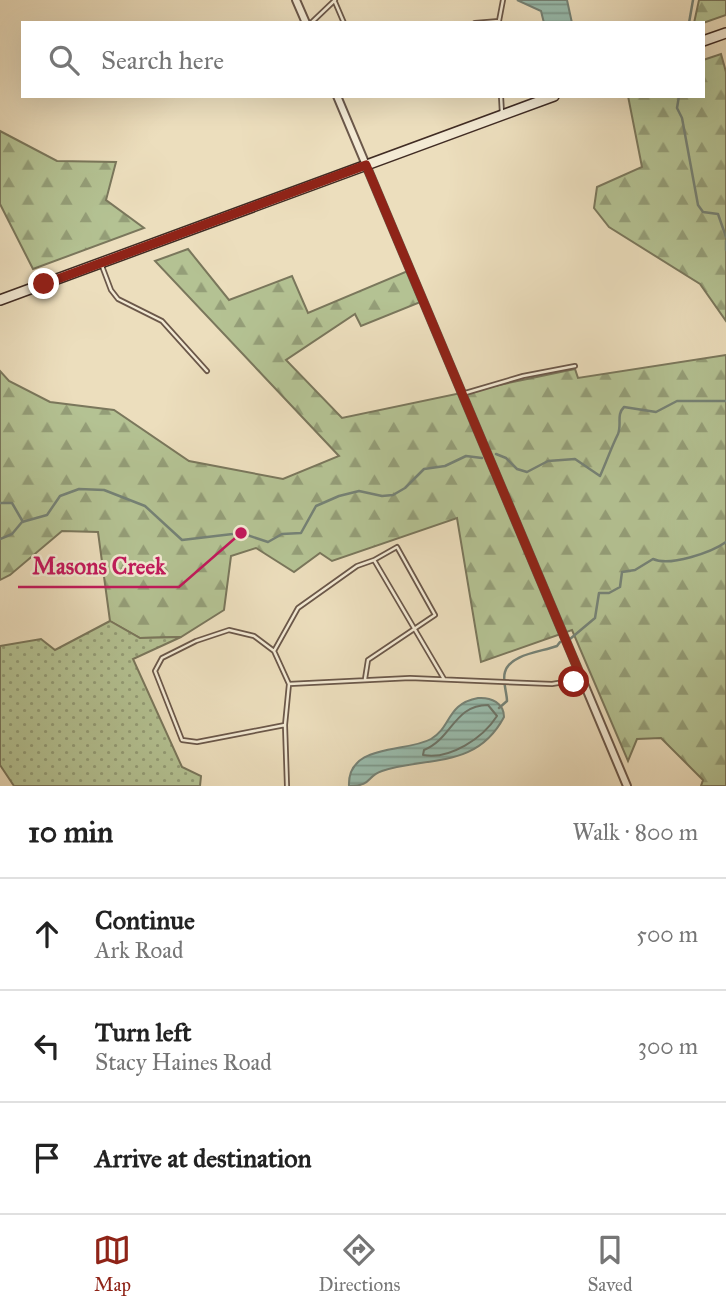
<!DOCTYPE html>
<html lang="en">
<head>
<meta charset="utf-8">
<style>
  :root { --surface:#fff; --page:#f6f6f6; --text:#222; --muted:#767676; --line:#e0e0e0; --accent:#8f2418 }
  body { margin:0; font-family:"IM FELL Great Primer",serif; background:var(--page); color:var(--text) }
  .stop { position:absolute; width:21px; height:21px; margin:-16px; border:5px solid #8f2418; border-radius:50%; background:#fff }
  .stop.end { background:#8f2418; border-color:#fff; box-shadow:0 2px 7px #0008 }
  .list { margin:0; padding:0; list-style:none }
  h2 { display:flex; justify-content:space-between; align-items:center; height:91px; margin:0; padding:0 28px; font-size:30px }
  h2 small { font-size:23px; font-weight:400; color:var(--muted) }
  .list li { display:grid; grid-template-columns:46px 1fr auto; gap:21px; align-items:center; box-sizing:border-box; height:112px; padding:0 28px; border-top:2px solid var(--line) }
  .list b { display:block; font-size:26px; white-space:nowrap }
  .list p { margin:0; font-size:23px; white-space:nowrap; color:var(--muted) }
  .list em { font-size:23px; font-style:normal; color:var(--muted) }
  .icon { flex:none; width:38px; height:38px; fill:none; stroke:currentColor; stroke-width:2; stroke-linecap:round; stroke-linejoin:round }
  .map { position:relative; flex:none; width:726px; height:786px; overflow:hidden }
  .search { position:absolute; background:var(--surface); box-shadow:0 7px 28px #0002; left:21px; right:21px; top:21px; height:77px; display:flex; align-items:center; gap:18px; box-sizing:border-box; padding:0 24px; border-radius:0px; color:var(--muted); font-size:26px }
  .sheet { height:427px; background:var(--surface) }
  nav { display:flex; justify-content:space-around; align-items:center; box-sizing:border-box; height:98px; border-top:2px solid var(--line); background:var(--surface); font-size:19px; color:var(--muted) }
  nav a { display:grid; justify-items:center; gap:4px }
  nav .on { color:var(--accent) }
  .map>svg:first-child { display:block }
</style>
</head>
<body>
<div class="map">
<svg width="726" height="786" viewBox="0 0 726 786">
  <defs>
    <pattern id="forest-firs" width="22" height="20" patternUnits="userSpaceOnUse" patternTransform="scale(1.75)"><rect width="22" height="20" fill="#b4c293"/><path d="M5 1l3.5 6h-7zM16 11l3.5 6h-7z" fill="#949e78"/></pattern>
    <pattern id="park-dots" width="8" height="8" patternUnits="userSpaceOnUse" patternTransform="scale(1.75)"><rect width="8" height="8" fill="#b4c293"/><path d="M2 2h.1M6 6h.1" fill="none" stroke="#949e78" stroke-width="1.8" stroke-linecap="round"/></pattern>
    <pattern id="water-rules" width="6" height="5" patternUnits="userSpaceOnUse" patternTransform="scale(1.75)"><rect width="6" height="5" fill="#99bcad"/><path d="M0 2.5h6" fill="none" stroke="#7e998d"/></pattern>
  </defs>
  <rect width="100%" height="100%" fill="#ecdebd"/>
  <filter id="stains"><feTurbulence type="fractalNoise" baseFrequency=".00286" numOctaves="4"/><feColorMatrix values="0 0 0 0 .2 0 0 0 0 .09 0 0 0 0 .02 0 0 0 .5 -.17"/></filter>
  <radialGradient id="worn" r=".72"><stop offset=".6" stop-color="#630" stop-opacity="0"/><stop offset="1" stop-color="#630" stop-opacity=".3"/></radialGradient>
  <path fill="url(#forest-firs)" stroke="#7a775c" stroke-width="2" d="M699 0H726V15L703 23H694Z
    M721 54 726 72V321L700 284 609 227 594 208 597 187 642 167 628 96H703V60Z
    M0 131 57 161 116 162 106 200 144 228 33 269 0 204Z
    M188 249 229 300 292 276 308 313 410 270 423 301 361 326 355 314 286 360 342 418 575 369 578 378 726 355V786H701L703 780 661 738 637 739 628 761 572 630 481 662 457 518 332 561 320 553 294 572 256 548 231 556 224 610 181 637 140 638 110 621 98 532 62 531 10 575 0 580V371L9 381 50 402 114 410 189 461 283 479 339 456 155 261Z"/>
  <path fill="url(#park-dots)" stroke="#7a775c" stroke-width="2" d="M110 621 140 638 181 637 133 659 182 767 201 776 200 786H14L0 765V646L41 639 55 650Z"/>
  <path fill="url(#water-rules)" stroke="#758276" stroke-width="2" d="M517 0H567L572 23H544L541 11Z
    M478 698C491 697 504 703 504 717 476 770 426 756 382 771 365 777 373 786 349 786 347 743 406 753 431 739 452 727 446 704 478 698Z"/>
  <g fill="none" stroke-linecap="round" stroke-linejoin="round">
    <path stroke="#6c7468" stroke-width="2" d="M488 705 497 716C483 738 450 760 423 755L424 750C452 739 454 705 488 705Z"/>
    <path stroke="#758276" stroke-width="2.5" d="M689 23 693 0
      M679 96 677 108 682 118 698 205 703 212 718 214 726 237
      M726 241V250
      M496 454 506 458 517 469 527 472 548 461 575 459 600 476C606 463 611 448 618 434 622 424 616 415 624 407L656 412 677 401H726
      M0 503H12L23 522
      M0 539 12 534 22 522 47 515 60 496 79 489 104 490 145 506 182 540 241 533 268 542 282 534 301 533 316 506 339 496 359 491 382 496 393 495 405 488 424 469 445 466 466 456 482 458
      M570 639 595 618 599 593H609L620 587 622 572 635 570 653 559C670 567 712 552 726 542
      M499 708 507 701C507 693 502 680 505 672 510 654 541 652 557 646L560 642"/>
    <defs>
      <path id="lane" d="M335 2 344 23
        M499 21 503 0
        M311 23 335 0
        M475 23 499 21
        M501 96 502 114
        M102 266 111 290 118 299 162 321 207 371
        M462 394 523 376 575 366
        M274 651 254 636 229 630 196 641 162 658 155 671 182 740 197 742 285 725 289 684 274 651 298 608 357 566 374 560 444 679
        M365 679 368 660 435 615 397 547 374 560
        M289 684 410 678 552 684 582 679
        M285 725 287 786"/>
      <path id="street" d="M296 0 306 23
        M337 96 627 786"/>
      <path id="secondary" d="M703 41 726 33
        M0 300 554 96"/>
    </defs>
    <use href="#lane" stroke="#6b584a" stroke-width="6"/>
    <use href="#street" stroke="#6b584a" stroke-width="10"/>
    <use href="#secondary" stroke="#402c24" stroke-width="12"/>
    <use href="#lane" stroke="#f3ead4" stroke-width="2.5"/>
    <use href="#street" stroke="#f3ead4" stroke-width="6"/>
    <use href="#secondary" stroke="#f3ead4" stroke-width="9"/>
  </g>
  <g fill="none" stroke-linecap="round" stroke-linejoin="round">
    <path stroke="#8f2418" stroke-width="9" d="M44 284 366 165 582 679 574 682"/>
  </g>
  <path fill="none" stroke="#c2185b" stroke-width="2.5" d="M241 533L179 587H18"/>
  <circle fill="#c2185b" stroke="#f3ead4" stroke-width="2.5" cx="241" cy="533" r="7"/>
  <g font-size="23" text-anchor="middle" font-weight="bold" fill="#c2185b" stroke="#f3ead4" stroke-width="5" stroke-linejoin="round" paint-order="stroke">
    <text x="99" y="574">Masons Creek</text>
  </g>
  <rect width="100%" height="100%" filter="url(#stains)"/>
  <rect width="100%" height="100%" fill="url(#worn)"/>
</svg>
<div class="stop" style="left:574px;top:682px"></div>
<div class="stop end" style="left:44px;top:284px"></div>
<div class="search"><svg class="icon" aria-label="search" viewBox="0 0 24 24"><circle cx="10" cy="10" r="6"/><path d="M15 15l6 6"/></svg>Search here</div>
</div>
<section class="sheet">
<h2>10 min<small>Walk · 800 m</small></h2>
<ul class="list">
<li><svg class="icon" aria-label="ahead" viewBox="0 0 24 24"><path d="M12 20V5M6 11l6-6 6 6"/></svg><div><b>Continue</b><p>Ark Road</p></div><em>500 m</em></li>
<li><svg class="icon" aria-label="left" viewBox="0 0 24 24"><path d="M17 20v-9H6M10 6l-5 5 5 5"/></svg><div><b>Turn left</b><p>Stacy Haines Road</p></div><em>300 m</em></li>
<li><svg class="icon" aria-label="arrive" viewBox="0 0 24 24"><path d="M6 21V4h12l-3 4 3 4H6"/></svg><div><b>Arrive at destination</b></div></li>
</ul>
</section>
<nav>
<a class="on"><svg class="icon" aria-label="map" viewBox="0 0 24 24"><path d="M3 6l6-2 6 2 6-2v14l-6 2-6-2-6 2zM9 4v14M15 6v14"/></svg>Map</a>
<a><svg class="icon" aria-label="directions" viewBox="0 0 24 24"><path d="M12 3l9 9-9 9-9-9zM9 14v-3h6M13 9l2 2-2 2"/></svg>Directions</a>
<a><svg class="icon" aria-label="saved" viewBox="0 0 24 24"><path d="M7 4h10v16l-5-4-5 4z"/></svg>Saved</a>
</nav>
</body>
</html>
